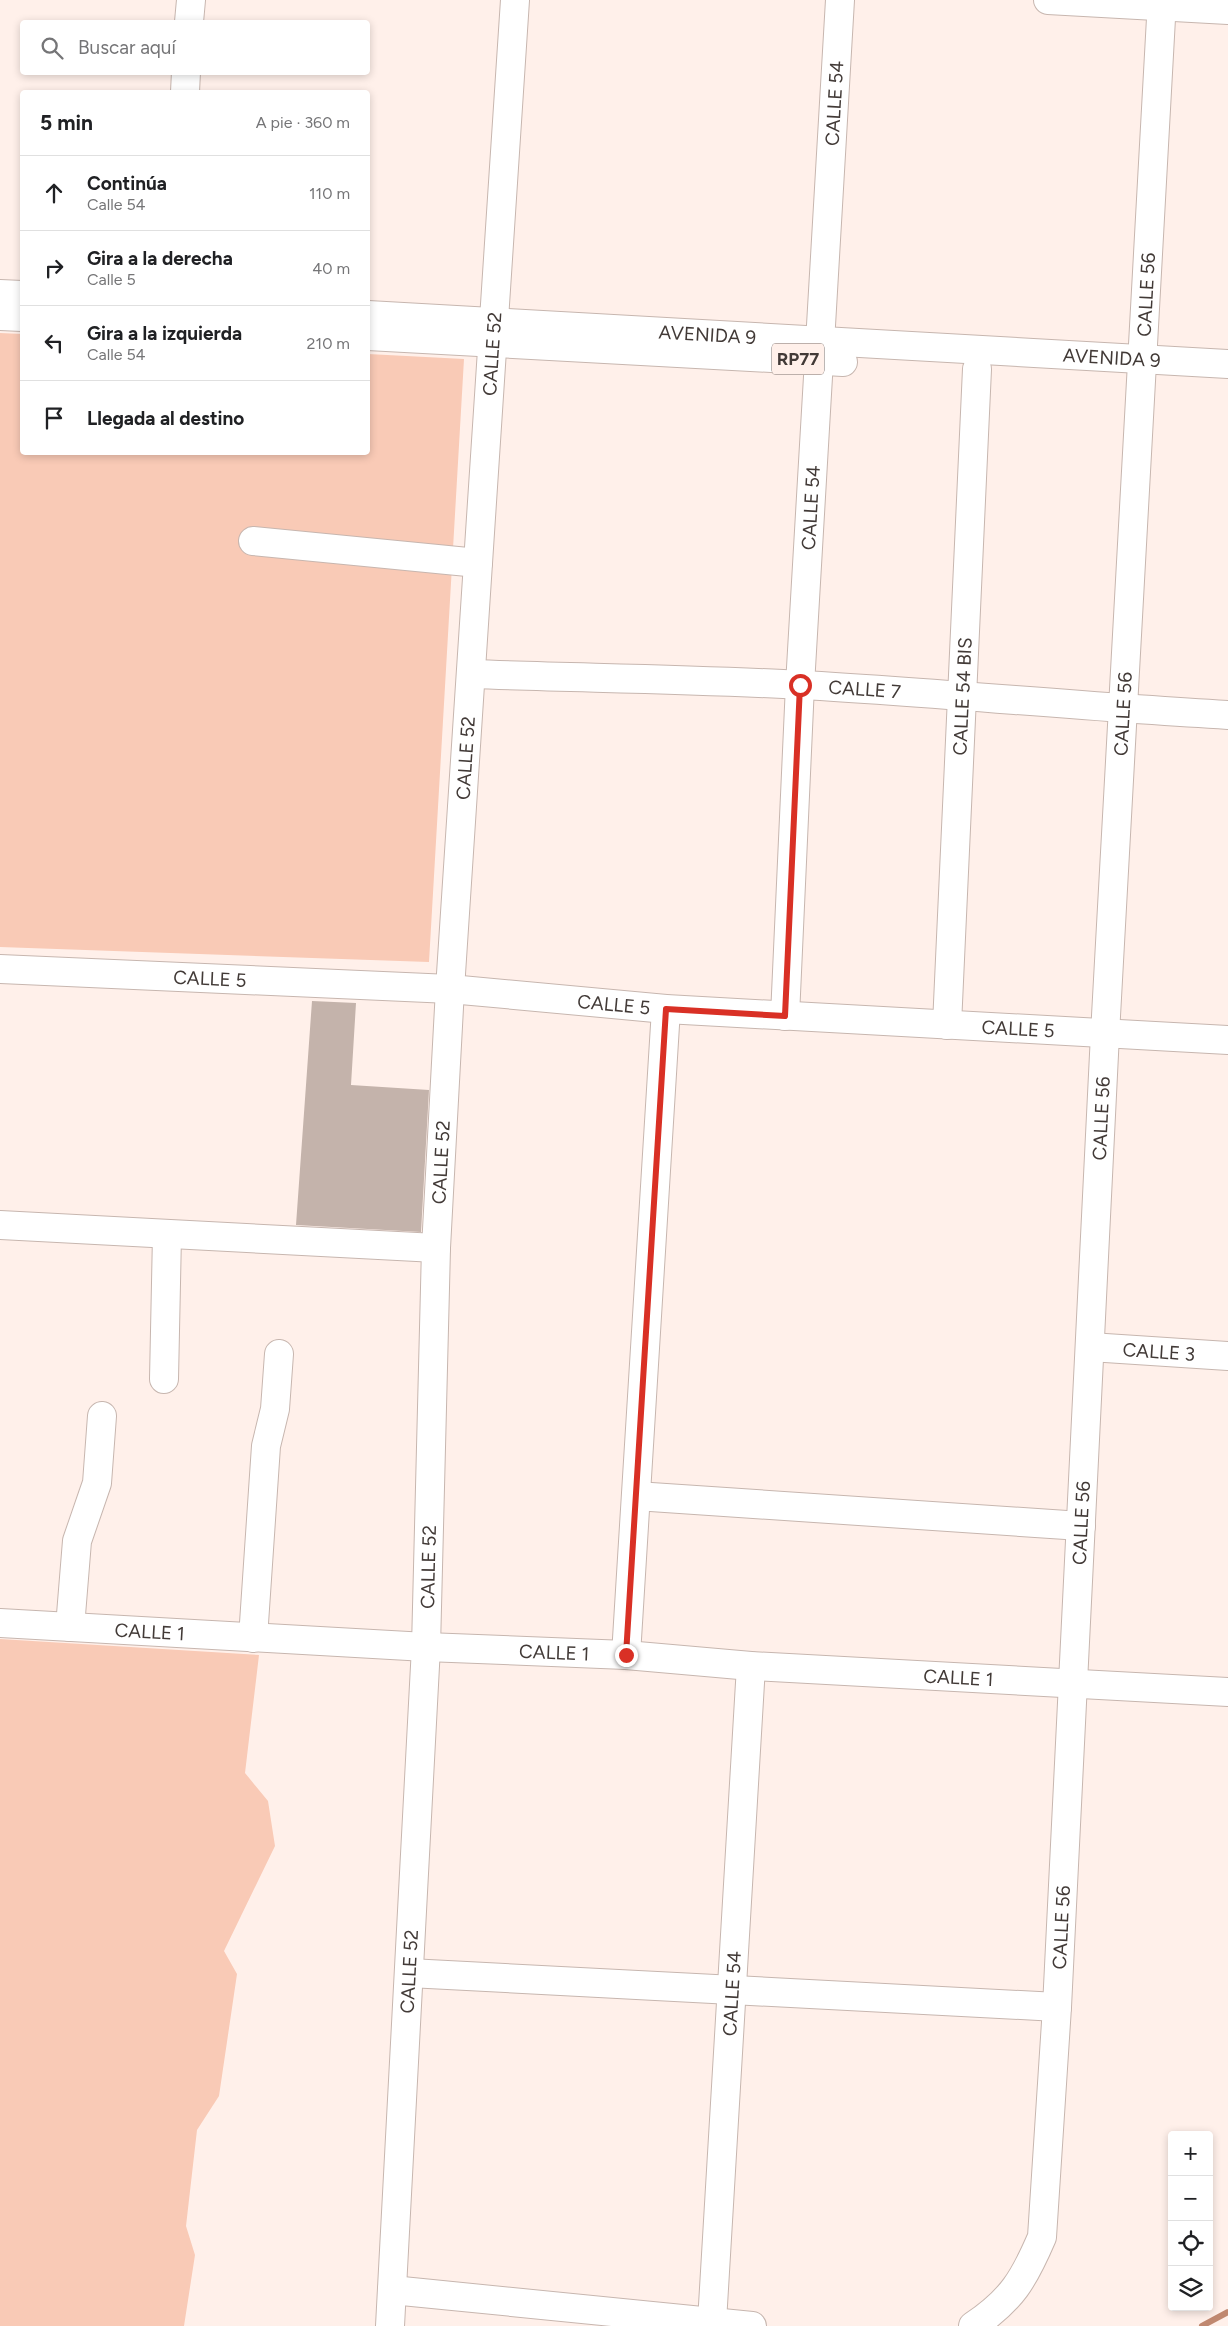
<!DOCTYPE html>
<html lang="es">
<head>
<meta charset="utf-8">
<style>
  :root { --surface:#fff; --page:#f2f2f2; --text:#202124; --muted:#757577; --line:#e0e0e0 }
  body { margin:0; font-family:Figtree,sans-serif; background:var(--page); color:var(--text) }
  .controls { position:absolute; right:15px; bottom:15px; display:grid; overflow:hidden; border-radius:5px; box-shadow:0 2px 8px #0003 }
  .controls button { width:45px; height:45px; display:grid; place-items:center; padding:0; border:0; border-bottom:1px solid var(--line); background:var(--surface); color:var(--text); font:25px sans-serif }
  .stop { position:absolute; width:15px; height:15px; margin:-11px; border:4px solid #d93025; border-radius:50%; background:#fff }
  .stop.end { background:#d93025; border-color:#fff; box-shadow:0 1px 5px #0008 }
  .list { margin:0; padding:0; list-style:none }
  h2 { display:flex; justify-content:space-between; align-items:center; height:65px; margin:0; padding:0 20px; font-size:21px }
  h2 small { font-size:16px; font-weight:400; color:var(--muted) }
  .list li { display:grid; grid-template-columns:32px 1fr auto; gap:15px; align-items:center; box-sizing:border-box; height:75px; padding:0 20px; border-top:1px solid var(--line) }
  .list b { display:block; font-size:19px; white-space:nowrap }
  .list p { margin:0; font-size:16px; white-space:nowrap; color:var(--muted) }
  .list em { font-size:16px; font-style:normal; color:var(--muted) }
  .icon { flex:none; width:28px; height:28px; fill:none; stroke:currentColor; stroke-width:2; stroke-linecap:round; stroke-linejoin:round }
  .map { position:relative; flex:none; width:1228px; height:2326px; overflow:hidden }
  .search { position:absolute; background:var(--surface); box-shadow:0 2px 8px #0003; left:20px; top:20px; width:350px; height:55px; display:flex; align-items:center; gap:12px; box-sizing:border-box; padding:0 18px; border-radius:5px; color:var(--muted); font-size:19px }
  .panel { position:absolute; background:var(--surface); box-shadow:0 2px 8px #0003; left:20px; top:90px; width:350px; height:365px; border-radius:5px }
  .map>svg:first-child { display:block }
</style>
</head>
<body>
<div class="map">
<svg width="1228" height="2326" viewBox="0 0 1228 2326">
  <rect width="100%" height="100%" fill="#fff0ea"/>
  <path fill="#f9cab6" d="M0 333 22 334V452H368V354L464 359 429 962 0 947Z
    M0 1639 259 1655 245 1773 268 1801 275 1846 224 1951 237 1974 219 2096 197 2130 186 2226 195 2255 184 2326H0Z"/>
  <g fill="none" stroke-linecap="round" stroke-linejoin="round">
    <path stroke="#c08870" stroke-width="6" d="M1202 2326 1228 2312"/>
  </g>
  <path fill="#c4b3ab" d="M312 1001 356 1003 351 1085 429 1090 421 1232 296 1225Z"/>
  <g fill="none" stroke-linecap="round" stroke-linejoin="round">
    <defs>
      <g id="minor">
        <path d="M1048 0 1228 10"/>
        <path d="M189 22 191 0"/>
        <path d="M185 92 186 72"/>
        <path d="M253 541 478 563"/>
        <path id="s1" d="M471 674C581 678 692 679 802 685 944 693 1086 707 1228 715"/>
        <path id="s2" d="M0 969 450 989 666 1009 1228 1040"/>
        <path id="s3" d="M785 1016 800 685 840 0"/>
        <path id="s4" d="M947 1025 977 369"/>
        <path d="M0 1225 436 1248"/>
        <path id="s5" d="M1090 1347 1228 1356"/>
        <path d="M164 1379 167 1235"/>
        <path d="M636 1496 1081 1526"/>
        <path id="s6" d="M0 1623 426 1647 626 1655 751 1666 1228 1692"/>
        <path d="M70 1627 77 1541 97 1483 102 1416"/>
        <path d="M253 1638 266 1446 275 1409 279 1354"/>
        <path d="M626 1655 666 1009"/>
        <path d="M409 1973 1057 2007"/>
        <path d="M392 2290 752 2326"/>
        <path id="s7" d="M712 2322 751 1666"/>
        <path id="s8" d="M390 2326 426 1647 436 1248 450 989 515 0"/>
        <path id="s9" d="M973 2326C1012 2300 1024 2279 1042 2237L1057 2007 1105 1034 1162 0"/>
      </g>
      <g id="major">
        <path d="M0 294 22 295"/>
        <path id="s10" d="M368 315 1228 364"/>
        <path d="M0 316 22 317"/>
        <path d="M368 336 843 362"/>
      </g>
    </defs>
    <use href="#minor" stroke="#c7b6af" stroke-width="30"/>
    <use href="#major" stroke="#c7b6af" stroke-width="30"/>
    <use href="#minor" stroke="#fff" stroke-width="28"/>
    <use href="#major" stroke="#fff" stroke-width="28"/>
  </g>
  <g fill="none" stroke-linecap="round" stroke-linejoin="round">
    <path stroke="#d93025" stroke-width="6" d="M626 1655 666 1009 785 1016 800 685"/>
  </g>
  <g text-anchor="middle" stroke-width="4" stroke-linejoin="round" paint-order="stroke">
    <rect fill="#fff0ea" stroke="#7b716d" stroke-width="1" x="772" y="343.5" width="52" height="31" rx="4"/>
    <g font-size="18" font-weight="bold" fill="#423a37">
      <text x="798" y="365">RP77</text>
    </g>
    <g font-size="19" fill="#423a37" stroke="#fff0ea">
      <text dy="7" stroke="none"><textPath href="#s3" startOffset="914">CALLE 54</textPath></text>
      <text dy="7" stroke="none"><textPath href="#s9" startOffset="2060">CALLE 56</textPath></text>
      <text dy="7" stroke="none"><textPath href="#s10" startOffset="340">AVENIDA 9</textPath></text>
      <text dy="7" stroke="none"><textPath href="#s8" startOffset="1975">CALLE 52</textPath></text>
      <text dy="7" stroke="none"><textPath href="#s10" startOffset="745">AVENIDA 9</textPath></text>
      <text dy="7" stroke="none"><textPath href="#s3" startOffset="509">CALLE 54</textPath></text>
      <text dy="7" stroke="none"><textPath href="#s1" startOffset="394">CALLE 7</textPath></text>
      <text dy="7" stroke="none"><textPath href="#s4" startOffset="329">CALLE 54 BIS</textPath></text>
      <text dy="7" stroke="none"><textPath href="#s9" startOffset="1640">CALLE 56</textPath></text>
      <text dy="7" stroke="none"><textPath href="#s8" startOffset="1570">CALLE 52</textPath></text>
      <text dy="7" stroke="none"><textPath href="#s2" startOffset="210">CALLE 5</textPath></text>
      <text dy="7" stroke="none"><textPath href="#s2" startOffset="615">CALLE 5</textPath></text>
      <text dy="7" stroke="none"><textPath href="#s2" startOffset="1020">CALLE 5</textPath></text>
      <text dy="7" stroke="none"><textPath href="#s9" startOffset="1235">CALLE 56</textPath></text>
      <text dy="7" stroke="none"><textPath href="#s8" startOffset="1165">CALLE 52</textPath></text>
      <text dy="7" stroke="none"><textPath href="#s5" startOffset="69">CALLE 3</textPath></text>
      <text dy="7" stroke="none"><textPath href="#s9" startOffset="830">CALLE 56</textPath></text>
      <text dy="7" stroke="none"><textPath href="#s8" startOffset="760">CALLE 52</textPath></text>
      <text dy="7" stroke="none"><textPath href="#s6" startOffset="150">CALLE 1</textPath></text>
      <text dy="7" stroke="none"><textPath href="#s6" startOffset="555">CALLE 1</textPath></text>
      <text dy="7" stroke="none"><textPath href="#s6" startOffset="960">CALLE 1</textPath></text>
      <text dy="7" stroke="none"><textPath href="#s9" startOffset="425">CALLE 56</textPath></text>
      <text dy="7" stroke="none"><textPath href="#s8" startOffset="355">CALLE 52</textPath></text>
      <text dy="7" stroke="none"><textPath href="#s7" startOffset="329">CALLE 54</textPath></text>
    </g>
  </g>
</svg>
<div class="controls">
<button>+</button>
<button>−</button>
<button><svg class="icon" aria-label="locate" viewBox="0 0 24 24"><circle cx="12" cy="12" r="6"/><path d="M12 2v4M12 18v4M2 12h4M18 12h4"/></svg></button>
<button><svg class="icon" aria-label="layers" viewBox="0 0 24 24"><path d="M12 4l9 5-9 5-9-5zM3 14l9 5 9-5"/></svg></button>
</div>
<div class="stop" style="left:800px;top:685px"></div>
<div class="stop end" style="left:626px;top:1655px"></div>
<div class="search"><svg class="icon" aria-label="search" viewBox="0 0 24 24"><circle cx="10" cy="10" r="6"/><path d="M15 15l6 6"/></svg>Buscar aquí</div>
<section class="panel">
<h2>5 min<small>A pie · 360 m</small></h2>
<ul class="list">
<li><svg class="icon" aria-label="ahead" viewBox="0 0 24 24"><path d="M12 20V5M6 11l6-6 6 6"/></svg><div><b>Continúa</b><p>Calle 54</p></div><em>110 m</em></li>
<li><svg class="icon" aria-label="right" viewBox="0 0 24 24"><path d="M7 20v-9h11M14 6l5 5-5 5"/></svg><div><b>Gira a la derecha</b><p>Calle 5</p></div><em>40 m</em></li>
<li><svg class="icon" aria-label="left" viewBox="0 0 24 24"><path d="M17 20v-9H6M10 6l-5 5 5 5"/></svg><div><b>Gira a la izquierda</b><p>Calle 54</p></div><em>210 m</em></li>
<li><svg class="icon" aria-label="arrive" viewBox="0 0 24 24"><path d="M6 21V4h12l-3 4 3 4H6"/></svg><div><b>Llegada al destino</b></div></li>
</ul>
</section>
</div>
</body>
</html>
